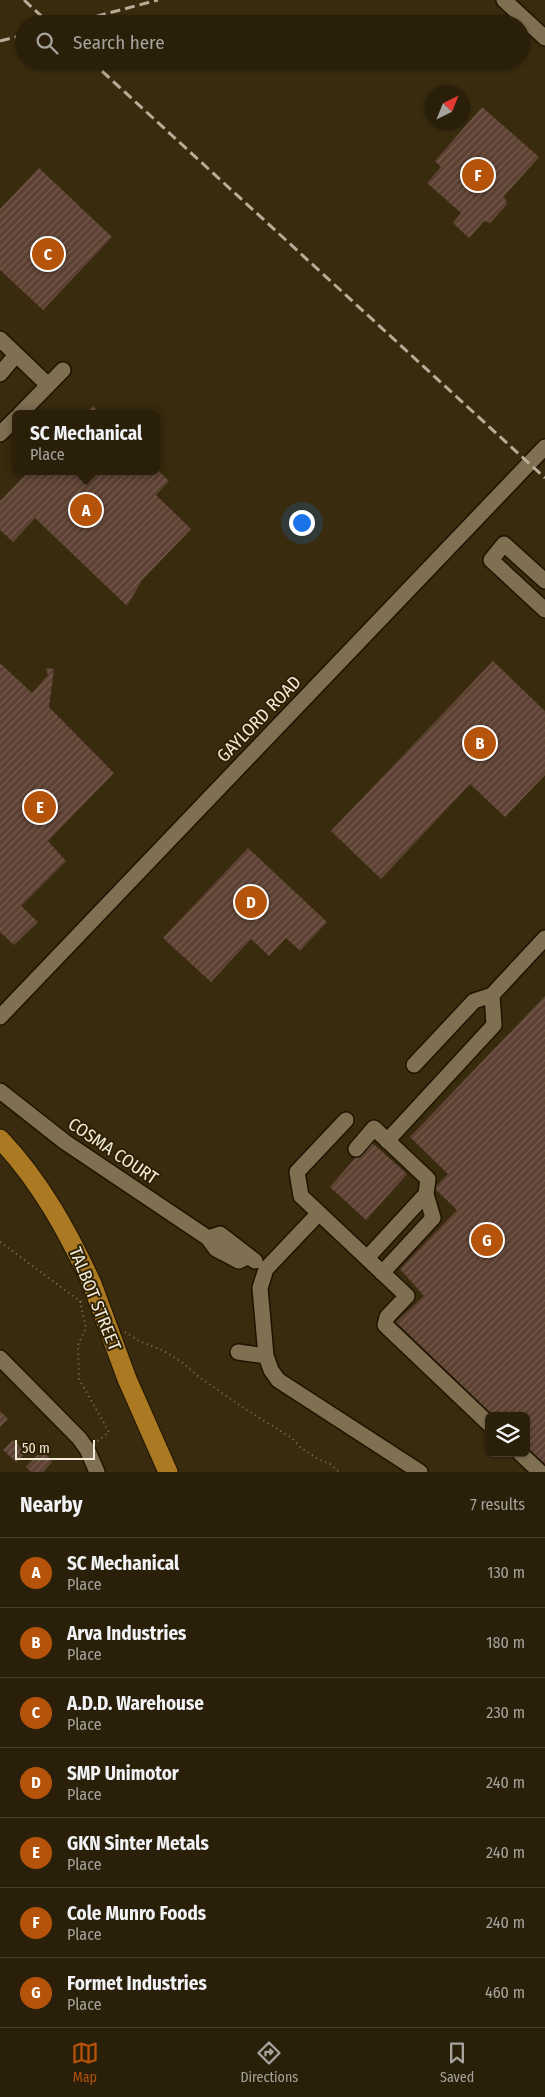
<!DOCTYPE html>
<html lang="en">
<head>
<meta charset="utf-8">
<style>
  :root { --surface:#2a200a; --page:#362d18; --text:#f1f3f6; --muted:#a5a39c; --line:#463e2b; --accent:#b45309 }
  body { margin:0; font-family:"Fira Sans Condensed",sans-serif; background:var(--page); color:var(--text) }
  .controls { position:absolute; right:15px; bottom:15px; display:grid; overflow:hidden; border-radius:8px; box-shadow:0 1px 4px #0004 }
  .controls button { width:45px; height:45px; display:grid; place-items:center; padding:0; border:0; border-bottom:1px solid var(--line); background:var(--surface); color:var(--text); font:25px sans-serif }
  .compass { position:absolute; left:425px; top:85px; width:45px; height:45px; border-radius:50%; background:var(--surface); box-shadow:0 1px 4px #0004; rotate:43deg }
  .scale { position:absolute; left:15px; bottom:12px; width:80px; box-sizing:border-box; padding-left:5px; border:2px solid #f2ead9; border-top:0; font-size:14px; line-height:18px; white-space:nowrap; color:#f2ead9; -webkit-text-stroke:4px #2e2104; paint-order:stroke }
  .you { position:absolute; left:301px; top:522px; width:18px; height:18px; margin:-12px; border:4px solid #fff; border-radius:50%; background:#1a73e8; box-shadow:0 0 0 8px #1a73e833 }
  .badge { display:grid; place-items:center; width:32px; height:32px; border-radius:50%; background:var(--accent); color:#fff; font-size:16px; font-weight:700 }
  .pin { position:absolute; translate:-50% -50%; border:2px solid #fff; box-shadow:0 1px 5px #0006 }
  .popup { position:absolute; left:12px; top:410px; width:148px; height:65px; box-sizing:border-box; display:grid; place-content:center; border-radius:8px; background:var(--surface); filter:drop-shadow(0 1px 4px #0005); font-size:16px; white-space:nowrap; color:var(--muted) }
  .popup b { font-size:19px; color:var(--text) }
  .popup::after { content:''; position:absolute; left:50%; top:100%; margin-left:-10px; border:10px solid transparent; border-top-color:var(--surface) }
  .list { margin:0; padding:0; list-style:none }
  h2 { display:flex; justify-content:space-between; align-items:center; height:65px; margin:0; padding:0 20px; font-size:21px }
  h2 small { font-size:16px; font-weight:400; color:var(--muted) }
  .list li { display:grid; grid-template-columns:32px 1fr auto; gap:15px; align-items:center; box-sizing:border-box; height:70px; padding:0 20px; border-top:1px solid var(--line) }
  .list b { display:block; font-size:19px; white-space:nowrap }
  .list p { margin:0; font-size:16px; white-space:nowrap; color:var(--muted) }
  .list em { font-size:16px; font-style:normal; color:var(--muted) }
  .icon { flex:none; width:28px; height:28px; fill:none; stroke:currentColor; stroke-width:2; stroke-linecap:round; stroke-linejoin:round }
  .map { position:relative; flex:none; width:545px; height:1472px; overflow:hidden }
  .search { position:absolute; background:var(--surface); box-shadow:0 1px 4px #0004; left:15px; right:15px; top:15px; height:55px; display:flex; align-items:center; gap:12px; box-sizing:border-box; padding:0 18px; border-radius:28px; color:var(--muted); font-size:19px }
  .sheet { height:555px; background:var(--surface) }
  nav { display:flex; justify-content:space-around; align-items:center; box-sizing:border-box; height:70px; border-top:1px solid var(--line); background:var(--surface); font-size:14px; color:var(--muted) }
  nav a { display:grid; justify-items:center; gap:2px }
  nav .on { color:var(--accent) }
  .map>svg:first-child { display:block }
</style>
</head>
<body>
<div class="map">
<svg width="545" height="1472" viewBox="0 0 545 1472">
  <defs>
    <pattern id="building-hatch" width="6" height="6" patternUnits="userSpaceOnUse" patternTransform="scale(1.25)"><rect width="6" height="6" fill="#5d4133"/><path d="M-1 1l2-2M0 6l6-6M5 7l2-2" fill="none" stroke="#755d50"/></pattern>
  </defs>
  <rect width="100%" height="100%" fill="#382b0e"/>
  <path fill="url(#building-hatch)" d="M482 107 539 157 504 196 507 204 490 223 484 221 469 238 453 223 461 213 427 183 441 167 435 161Z
    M39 168 112 237 43 310 0 270V209Z
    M93 406 100 414H85Z
    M156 468 169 481 156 495 191 529 142 580 127 606 35 518 13 542 0 530V501L29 471H156Z
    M493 661 545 711V775L505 817 470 784 381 879 331 831Z
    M0 663 32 693 48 675 46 668 54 669 49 707 114 773 48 841 66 861 21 906 38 922 14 945 0 932Z
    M248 848 327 922 300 951 286 938 269 956 251 939 211 982 163 938Z
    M545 996V1464L526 1446V1416H494L396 1322 424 1296 400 1269 457 1210 434 1188 448 1174 410 1137Z
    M370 1141 407 1174 366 1220 330 1187Z
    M0 1411 8 1419 0 1427Z
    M13 1440 26 1452 16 1462 3 1450Z
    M43 1449 52 1462 43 1472H31L26 1467Z"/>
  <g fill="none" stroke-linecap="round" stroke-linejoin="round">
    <defs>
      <path id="minor" d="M504 0 545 38
        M0 339 48 385
        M0 374 16 355
        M20 414 63 370
        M0 434 16 418
        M545 581 504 544 491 560 545 610
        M0 1017 545 447
        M414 1065 474 1001 492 995
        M0 1091 65 1142 208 1238 216 1249 239 1261 249 1256
        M387 1141 494 1025 492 995 545 938
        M356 1149 374 1128 428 1179 426 1194 367 1258
        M319 1213 301 1196 297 1172 346 1120
        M208 1238 220 1234 255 1261
        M382 1273 433 1218 426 1194
        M238 1352 266 1356
        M0 1358 79 1438 87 1449 97 1472
        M520 1453 540 1472
        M420 1472 278 1380 271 1370 266 1356 260 1288 266 1269 319 1213 407 1296 387 1317 385 1325 489 1424"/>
      <path id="major" d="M0 1139C40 1181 68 1232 92 1284
        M127 1379 168 1472"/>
    </defs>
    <use href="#minor" stroke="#1f1300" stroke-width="18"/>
    <use href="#major" stroke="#1f1300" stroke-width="21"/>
    <path stroke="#83785f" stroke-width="2" stroke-dasharray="1 4" stroke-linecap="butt" d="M0 1242 84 1304
      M80 1301 86 1328 78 1345 79 1379 109 1432 96 1442
      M125 1332 139 1341 164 1351 183 1363 199 1377 245 1409 292 1438 300 1447 318 1459 330 1464 339 1472"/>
    <use href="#minor" stroke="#7f7052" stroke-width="15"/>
    <use href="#major" stroke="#aa7921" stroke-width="19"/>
    <path stroke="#b6ac97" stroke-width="3" stroke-dasharray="10 5" stroke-linecap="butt" d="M24 0 50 24
      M67 24 158 0
      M0 41 24 35
      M91 61 545 478"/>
    <defs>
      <path id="major-bridge" d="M92 1284 127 1379"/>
    </defs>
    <use href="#major-bridge" stroke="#1f1300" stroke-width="21" stroke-linecap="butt"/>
    <use href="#major-bridge" stroke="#aa7921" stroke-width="19"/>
  </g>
  <g text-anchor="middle" stroke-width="4" stroke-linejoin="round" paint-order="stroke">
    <g font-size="18" fill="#f2ead9" stroke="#2e2104">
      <text transform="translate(259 719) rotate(-46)" y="6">GAYLORD ROAD</text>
      <text transform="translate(113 1151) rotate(34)" y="6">COSMA COURT</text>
      <text transform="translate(95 1299) rotate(68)" y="6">TALBOT STREET</text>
    </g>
  </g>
</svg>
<div class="controls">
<button><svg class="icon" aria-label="layers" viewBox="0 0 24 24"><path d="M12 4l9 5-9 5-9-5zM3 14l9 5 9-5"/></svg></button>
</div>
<svg class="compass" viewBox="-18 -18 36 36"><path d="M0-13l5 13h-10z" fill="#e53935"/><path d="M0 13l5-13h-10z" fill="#a5a39c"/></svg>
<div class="scale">50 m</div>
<div class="you"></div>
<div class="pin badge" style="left:86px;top:510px">A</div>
<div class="popup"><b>SC Mechanical</b>Place</div>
<div class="pin badge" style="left:480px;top:743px">B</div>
<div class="pin badge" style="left:48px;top:254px">C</div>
<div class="pin badge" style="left:251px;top:902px">D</div>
<div class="pin badge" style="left:40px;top:807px">E</div>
<div class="pin badge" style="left:478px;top:175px">F</div>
<div class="pin badge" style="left:487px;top:1240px">G</div>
<div class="search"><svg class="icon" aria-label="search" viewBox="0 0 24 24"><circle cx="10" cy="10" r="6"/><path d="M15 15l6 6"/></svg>Search here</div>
</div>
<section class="sheet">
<h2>Nearby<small>7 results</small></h2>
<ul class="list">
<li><span class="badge">A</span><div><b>SC Mechanical</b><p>Place</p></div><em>130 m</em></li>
<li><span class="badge">B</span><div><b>Arva Industries</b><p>Place</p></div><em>180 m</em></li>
<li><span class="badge">C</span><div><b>A.D.D. Warehouse</b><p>Place</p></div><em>230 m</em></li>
<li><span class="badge">D</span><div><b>SMP Unimotor</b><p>Place</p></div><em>240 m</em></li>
<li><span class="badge">E</span><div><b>GKN Sinter Metals</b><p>Place</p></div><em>240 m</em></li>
<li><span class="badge">F</span><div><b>Cole Munro Foods</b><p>Place</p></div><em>240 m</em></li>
<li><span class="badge">G</span><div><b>Formet Industries</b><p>Place</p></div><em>460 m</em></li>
</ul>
</section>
<nav>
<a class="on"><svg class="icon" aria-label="map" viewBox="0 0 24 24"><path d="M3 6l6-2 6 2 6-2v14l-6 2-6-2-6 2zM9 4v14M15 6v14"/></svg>Map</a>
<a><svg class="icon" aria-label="directions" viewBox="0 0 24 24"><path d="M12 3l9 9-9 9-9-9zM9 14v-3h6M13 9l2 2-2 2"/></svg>Directions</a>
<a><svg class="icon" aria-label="saved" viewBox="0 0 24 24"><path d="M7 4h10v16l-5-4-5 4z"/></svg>Saved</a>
</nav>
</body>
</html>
